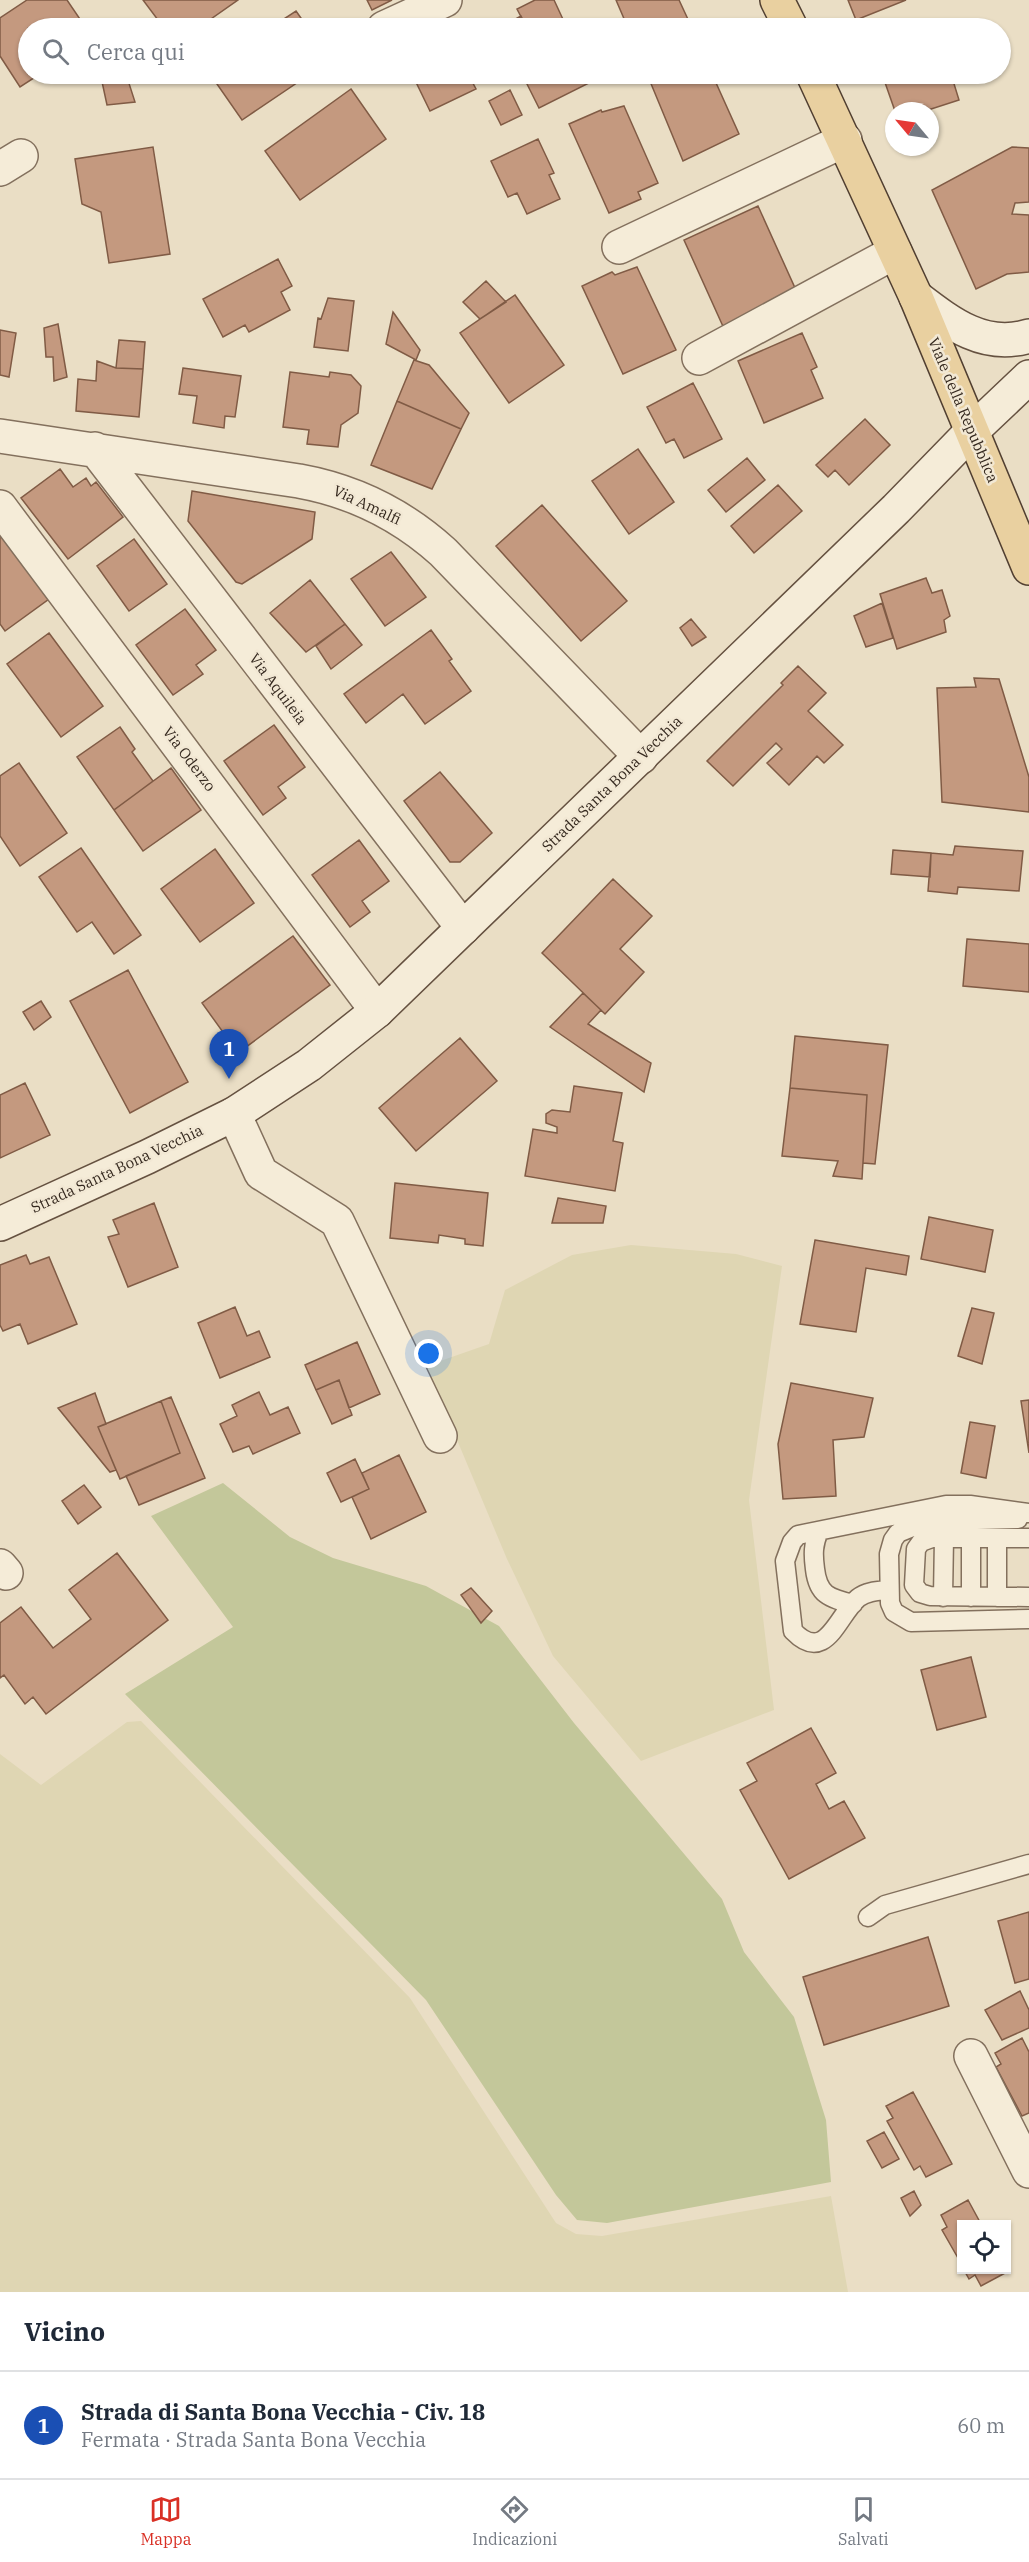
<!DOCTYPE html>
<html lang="it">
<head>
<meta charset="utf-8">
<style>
  :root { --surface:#fff; --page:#f2f2f3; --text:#1f2937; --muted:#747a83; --line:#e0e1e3; --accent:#d93025 }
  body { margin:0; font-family:"IBM Plex Serif",serif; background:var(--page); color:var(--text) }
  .controls { position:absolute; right:18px; bottom:18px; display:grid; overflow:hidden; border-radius:0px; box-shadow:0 2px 4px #0004 }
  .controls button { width:54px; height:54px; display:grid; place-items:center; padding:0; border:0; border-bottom:2px solid var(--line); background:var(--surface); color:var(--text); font:30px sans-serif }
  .compass { position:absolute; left:885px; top:102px; width:54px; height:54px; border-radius:50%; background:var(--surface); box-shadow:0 2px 4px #0004; rotate:299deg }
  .you { position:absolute; left:429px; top:1354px; width:21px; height:21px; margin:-15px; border:4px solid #fff; border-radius:50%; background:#1a73e8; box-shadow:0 0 0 9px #1a73e833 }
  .badge { display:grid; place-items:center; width:39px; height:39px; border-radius:50%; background:var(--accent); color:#fff; font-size:20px; font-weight:700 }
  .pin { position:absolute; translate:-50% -50px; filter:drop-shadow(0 2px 3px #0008) }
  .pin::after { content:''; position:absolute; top:32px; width:21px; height:18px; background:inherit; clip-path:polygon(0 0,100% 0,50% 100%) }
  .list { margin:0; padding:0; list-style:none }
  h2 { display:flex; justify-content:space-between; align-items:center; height:78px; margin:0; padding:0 24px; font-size:26px }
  h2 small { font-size:20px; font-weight:400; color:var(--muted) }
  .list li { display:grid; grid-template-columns:39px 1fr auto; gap:18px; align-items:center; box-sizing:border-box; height:108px; padding:0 24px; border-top:2px solid var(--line) }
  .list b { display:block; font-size:22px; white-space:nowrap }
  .list p { margin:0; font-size:20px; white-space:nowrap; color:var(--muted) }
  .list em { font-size:20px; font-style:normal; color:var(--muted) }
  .icon { flex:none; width:33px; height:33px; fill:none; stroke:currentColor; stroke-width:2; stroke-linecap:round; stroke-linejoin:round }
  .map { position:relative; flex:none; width:1029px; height:2292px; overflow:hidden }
  .search { position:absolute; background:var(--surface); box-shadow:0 2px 4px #0004; left:18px; right:18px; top:18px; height:66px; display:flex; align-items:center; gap:15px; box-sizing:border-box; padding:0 21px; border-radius:33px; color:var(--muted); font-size:22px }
  .sheet { height:186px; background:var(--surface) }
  nav { display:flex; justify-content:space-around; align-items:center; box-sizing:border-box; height:84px; border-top:2px solid var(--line); background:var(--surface); font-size:16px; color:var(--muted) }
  nav a { display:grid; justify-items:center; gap:3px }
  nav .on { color:var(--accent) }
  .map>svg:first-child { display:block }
</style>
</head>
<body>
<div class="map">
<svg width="1029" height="2292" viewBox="0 0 1029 2292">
  <rect width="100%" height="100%" fill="#eadec5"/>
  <path fill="#dfd6b3" d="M631 1245 736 1254 782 1266 749 1500 774 1710 641 1761 553 1656 507 1559 426 1366 489 1344 505 1290 572 1255Z
    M141 1721 410 1998 556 2223 576 2234 602 2236 831 2196 848 2292H0V1754L41 1785 127 1722Z"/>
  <path fill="#c3c79a" d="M223 1483 290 1537 333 1558 426 1586 499 1626 574 1723 722 1899 744 1952 794 2017 826 2120 831 2182 607 2223 577 2220 556 2195 426 2000 125 1694 233 1627 151 1516Z"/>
  <path fill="#c4997f" stroke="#805b45" stroke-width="1.5" d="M27 0H67L86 28H28V74H40L20 87 0 56V18Z
    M143 0H238L198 28H164Z
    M367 0H392L372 10Z
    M535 0H554L567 28H527L517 9Z
    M616 0H679L692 28H628Z
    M848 0H906L856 20Z
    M296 11 308 28H270Z
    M521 16 527 28H500V27Z
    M966 20 969 28H939Z
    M120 74H126L135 102 107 105 101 77Z
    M210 74H310L242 120Z
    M412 74H468L476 89 430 111Z
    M522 74H549L553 82 569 74H589L593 81 539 108Z
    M647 74H712L739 134 683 161Z
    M882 74H951L959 100 925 111H914L913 107 895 111Z
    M351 89 386 139 300 200 265 151Z
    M510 90 522 115 501 125 489 101Z
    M624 106 658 183 638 192 641 199 609 213 569 124 601 110 602 112Z
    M538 139 554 173 549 175 560 199 527 214 517 193 508 197 491 161Z
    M153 147 170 254 109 263 101 212 82 204 75 159Z
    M1012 147 1029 148V202L1015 203 1012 214 1029 215V272L1007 274 976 289 932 190Z
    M758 206 800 299 726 333 684 240Z
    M278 259 292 286 281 292 290 310 249 332 245 325 223 337 203 299Z
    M637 267 676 350 623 374 582 286 612 272 615 275Z
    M486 281 506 302 480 319 463 302Z
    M515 295 564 365 509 403 460 333Z
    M328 298 354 301 348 351 314 347 318 318 321 319Z
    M393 312 420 350 416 360 386 344Z
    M58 324 67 377 54 381 53 357H46L44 328Z
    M0 330 16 333 9 377 0 375Z
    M802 333 817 367 811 370 823 398 764 423 738 361Z
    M119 340 145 342 143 369 116 368Z
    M414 360 429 365 469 413 461 429 397 401Z
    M97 361 116 368 143 369 139 417 76 411 78 379 96 381Z
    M183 368 241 376 235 417 225 416 224 428 193 423 197 396 179 394Z
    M290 372 329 377 330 372 351 375 361 386 358 413 341 425 338 447 307 444 309 430 283 427Z
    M693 383 722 439 684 458 674 439 666 443 647 407Z
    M397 401 461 429 432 489 371 465Z
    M865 419 890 445 849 485 835 470 828 477 816 465Z
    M638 449 674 502 629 534 592 481Z
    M747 458 765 480 726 512 708 490Z
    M60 469 73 487 86 478 91 486 96 482 123 517 68 559 21 498Z
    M778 485 802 511 754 553 731 526Z
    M192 491 315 512 312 539 242 584 236 582 188 521Z
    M542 505 627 601 581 641 496 546Z
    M0 533 49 599 5 631 0 624Z
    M134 539 167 584 129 611 97 566Z
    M391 552 426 597 385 626 351 579Z
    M926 578 932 593 942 590 950 616 944 620 946 632 897 649 880 594Z
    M310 580 345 624 306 652 270 613Z
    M882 603 893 638 866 647 854 616Z
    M185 609 216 650 196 665 203 674 173 695 136 645Z
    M691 619 706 637 692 646 680 628Z
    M345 624 362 645 331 669 316 646Z
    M431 630 452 659 449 661 471 691 425 724 403 694 366 723 344 694Z
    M49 633 103 706 61 737 7 664Z
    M798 666 826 693 808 711 843 745 824 763 817 756 789 785 767 763 782 749 776 743 733 786 707 761 783 685 781 683Z
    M974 678 999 679 1029 777V812L942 802 937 688 976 687Z
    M274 725 305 767 278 787 286 798 263 815 224 761Z
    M120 727 135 749 132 752 153 781 114 810 77 757Z
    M19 763 67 833 20 866 0 836V776Z
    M171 768 201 810 143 851 114 810Z
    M440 772 492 833 460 862H450L404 801Z
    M359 840 389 881 362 901 370 912 350 927 312 875Z
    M955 846 1023 851 1019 891 958 887 957 894 928 891 931 853 953 855Z
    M81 848 141 935 114 954 92 922 77 932 39 877Z
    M215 849 254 903 200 942 161 889Z
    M893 850 931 853 930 877 891 874Z
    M613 879 652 916 620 949 644 972 605 1014 542 953Z
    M293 936 330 985 238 1053 202 1003Z
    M967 939 1029 944V992L963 986Z
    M128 970 188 1082 130 1113 70 1001Z
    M583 993 601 1010 588 1024 651 1063 644 1092 550 1027Z
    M41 1001 51 1017 34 1030 23 1012Z
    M795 1036 888 1045 875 1164 863 1163 867 1095 790 1088Z
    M460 1038 497 1081 416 1151 379 1108Z
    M25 1083 50 1135 0 1158V1095Z
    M574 1086 622 1093 613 1141 623 1143 615 1191 525 1176 533 1129 557 1133V1127L546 1123V1114L552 1110 570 1112Z
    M790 1088 867 1095 862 1179 833 1176 838 1161 782 1156Z
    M395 1183 488 1193 483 1246 465 1244V1239L439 1235 438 1243 390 1238Z
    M558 1198 606 1206 603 1223H552Z
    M154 1203 178 1267 128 1287 108 1237 119 1234 113 1220Z
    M929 1217 993 1230 985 1272 921 1259Z
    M815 1240 909 1256 906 1275 866 1268 856 1332 800 1324Z
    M26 1255 30 1264 49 1257 77 1324 28 1344 20 1324 3 1331 0 1325V1265Z
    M235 1307 247 1336 259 1331 270 1357 220 1378 198 1323Z
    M972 1308 994 1313 982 1364 958 1356Z
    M357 1342 380 1394 349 1408 339 1380 316 1390 305 1365Z
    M339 1380 352 1415 332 1424 316 1390Z
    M791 1383 873 1398 864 1437 833 1440 836 1496 783 1499 778 1444Z
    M259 1392 270 1415 288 1407 300 1433 253 1454 249 1446 233 1452 220 1424 237 1416 232 1405Z
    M95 1393 106 1424 98 1427 116 1470 110 1472 58 1408Z
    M171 1397 205 1478 139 1505 126 1476 180 1453 161 1401Z
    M1029 1400V1453L1021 1401Z
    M161 1401 180 1453 120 1479 98 1427Z
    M970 1422 995 1426 986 1478 961 1473Z
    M399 1455 426 1512 371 1539 352 1497 369 1489 362 1473Z
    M355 1459 369 1489 341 1502 327 1473Z
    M84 1485 101 1507 78 1524 62 1501Z
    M117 1553 168 1620 46 1714 33 1697 25 1704 4 1675 0 1678V1623L21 1607 53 1648 91 1619 69 1590Z
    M471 1588 492 1611 481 1623 461 1595Z
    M971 1657 986 1717 937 1730 921 1670Z
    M811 1728 836 1773 816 1784 829 1809 844 1801 865 1838 789 1879 740 1790 757 1781 747 1763Z
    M1029 1912V1979L1015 1983 998 1921Z
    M928 1937 949 2006 824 2045 803 1977Z
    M1020 1991 1029 2010V2028L1002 2040 985 2010Z
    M1022 2038 1029 2052V2113L1022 2116 996 2067 1001 2064 995 2053Z
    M913 2092 952 2164 926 2177 920 2166 914 2170 887 2121 893 2118 886 2106Z
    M884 2132 899 2159 882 2168 867 2141Z
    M914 2191 921 2205 910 2216 901 2198Z
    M968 2200 981 2224H962V2265L942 2230 947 2227 941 2215Z
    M964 2270H1005L1007 2272 981 2286 975 2275 969 2279Z"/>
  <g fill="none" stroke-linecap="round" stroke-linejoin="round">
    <defs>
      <path id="lane" d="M1018 1519 936 1521 920 1524 898 1533 893 1540 889 1554 890 1603 894 1612 911 1622 1029 1619
        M819 1531C813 1545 813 1554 815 1569 818 1595 829 1598 853 1604
        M971 1538V1597
        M1029 1538H932L921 1542 916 1549 914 1585 920 1593 930 1596 1029 1597
        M889 1590C878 1591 867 1591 858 1598 837 1616 826 1665 793 1631L785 1561 792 1542 798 1535 946 1505H970L1029 1513
        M943 1597 944 1538
        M997 1597V1538
        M868 1917 885 1905 1029 1864"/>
      <path id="street" d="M384 28 445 0
        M0 169 21 156
        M619 247 845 140
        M699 358 895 252
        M0 436 299 481C354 491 401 514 443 552L641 757
        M95 449 463 928
        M0 507 377 1011
        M234 1114 261 1173 337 1221 440 1436
        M0 1566 6 1573
        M971 2056 1029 2171"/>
      <path id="secondary" d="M916 297C950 323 984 350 1029 336
        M0 1224 147 1157 234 1114 309 1065 377 1011 896 509 971 432 1029 377"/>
      <path id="primary" d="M777 0 791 28
        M813 74 916 297 1029 568"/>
    </defs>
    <use href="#lane" stroke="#83705d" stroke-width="21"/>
    <use href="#street" stroke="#83705d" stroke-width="36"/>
    <use href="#secondary" stroke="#655140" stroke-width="36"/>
    <use href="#primary" stroke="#513f31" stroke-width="36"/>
    <use href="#lane" stroke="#f5ecd8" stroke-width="18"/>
    <use href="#street" stroke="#f5ecd8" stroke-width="33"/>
    <use href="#secondary" stroke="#f5ecd8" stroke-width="33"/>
    <use href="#primary" stroke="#e9d0a0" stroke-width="33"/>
  </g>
  <g text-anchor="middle" stroke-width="5" stroke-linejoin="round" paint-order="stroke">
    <g font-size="15" fill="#35291f" stroke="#f2e8d4">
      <text transform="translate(963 410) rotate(67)" y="5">Viale della Repubblica</text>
      <text transform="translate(367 505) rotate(25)" y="5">Via Amalfi</text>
      <text transform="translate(278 689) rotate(53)" y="5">Via Aquileia</text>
      <text transform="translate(189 759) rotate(53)" y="5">Via Oderzo</text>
      <text transform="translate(612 784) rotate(-44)" y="5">Strada Santa Bona Vecchia</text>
      <text transform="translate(117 1169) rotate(-25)" y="5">Strada Santa Bona Vecchia</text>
    </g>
  </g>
</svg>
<div class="controls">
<button><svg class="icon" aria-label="locate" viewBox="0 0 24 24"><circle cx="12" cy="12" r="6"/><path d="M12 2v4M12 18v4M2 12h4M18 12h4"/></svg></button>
</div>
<svg class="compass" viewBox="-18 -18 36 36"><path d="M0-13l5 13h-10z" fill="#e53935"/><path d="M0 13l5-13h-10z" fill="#747a83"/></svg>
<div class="you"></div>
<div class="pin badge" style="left:229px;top:1079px;background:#1a4fb4">1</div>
<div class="search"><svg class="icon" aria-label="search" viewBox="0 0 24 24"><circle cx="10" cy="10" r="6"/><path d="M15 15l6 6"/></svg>Cerca qui</div>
</div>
<section class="sheet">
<h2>Vicino<small></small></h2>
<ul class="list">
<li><span class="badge" style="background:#1a4fb4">1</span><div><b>Strada di Santa Bona Vecchia - Civ. 18</b><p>Fermata · Strada Santa Bona Vecchia</p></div><em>60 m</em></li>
</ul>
</section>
<nav>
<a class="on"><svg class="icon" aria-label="map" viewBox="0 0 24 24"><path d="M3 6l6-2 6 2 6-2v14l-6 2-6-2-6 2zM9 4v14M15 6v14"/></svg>Mappa</a>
<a><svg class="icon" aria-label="directions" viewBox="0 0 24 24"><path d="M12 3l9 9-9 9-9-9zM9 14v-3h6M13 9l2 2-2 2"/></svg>Indicazioni</a>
<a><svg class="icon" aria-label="saved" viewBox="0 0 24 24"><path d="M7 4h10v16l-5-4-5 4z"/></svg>Salvati</a>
</nav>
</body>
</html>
